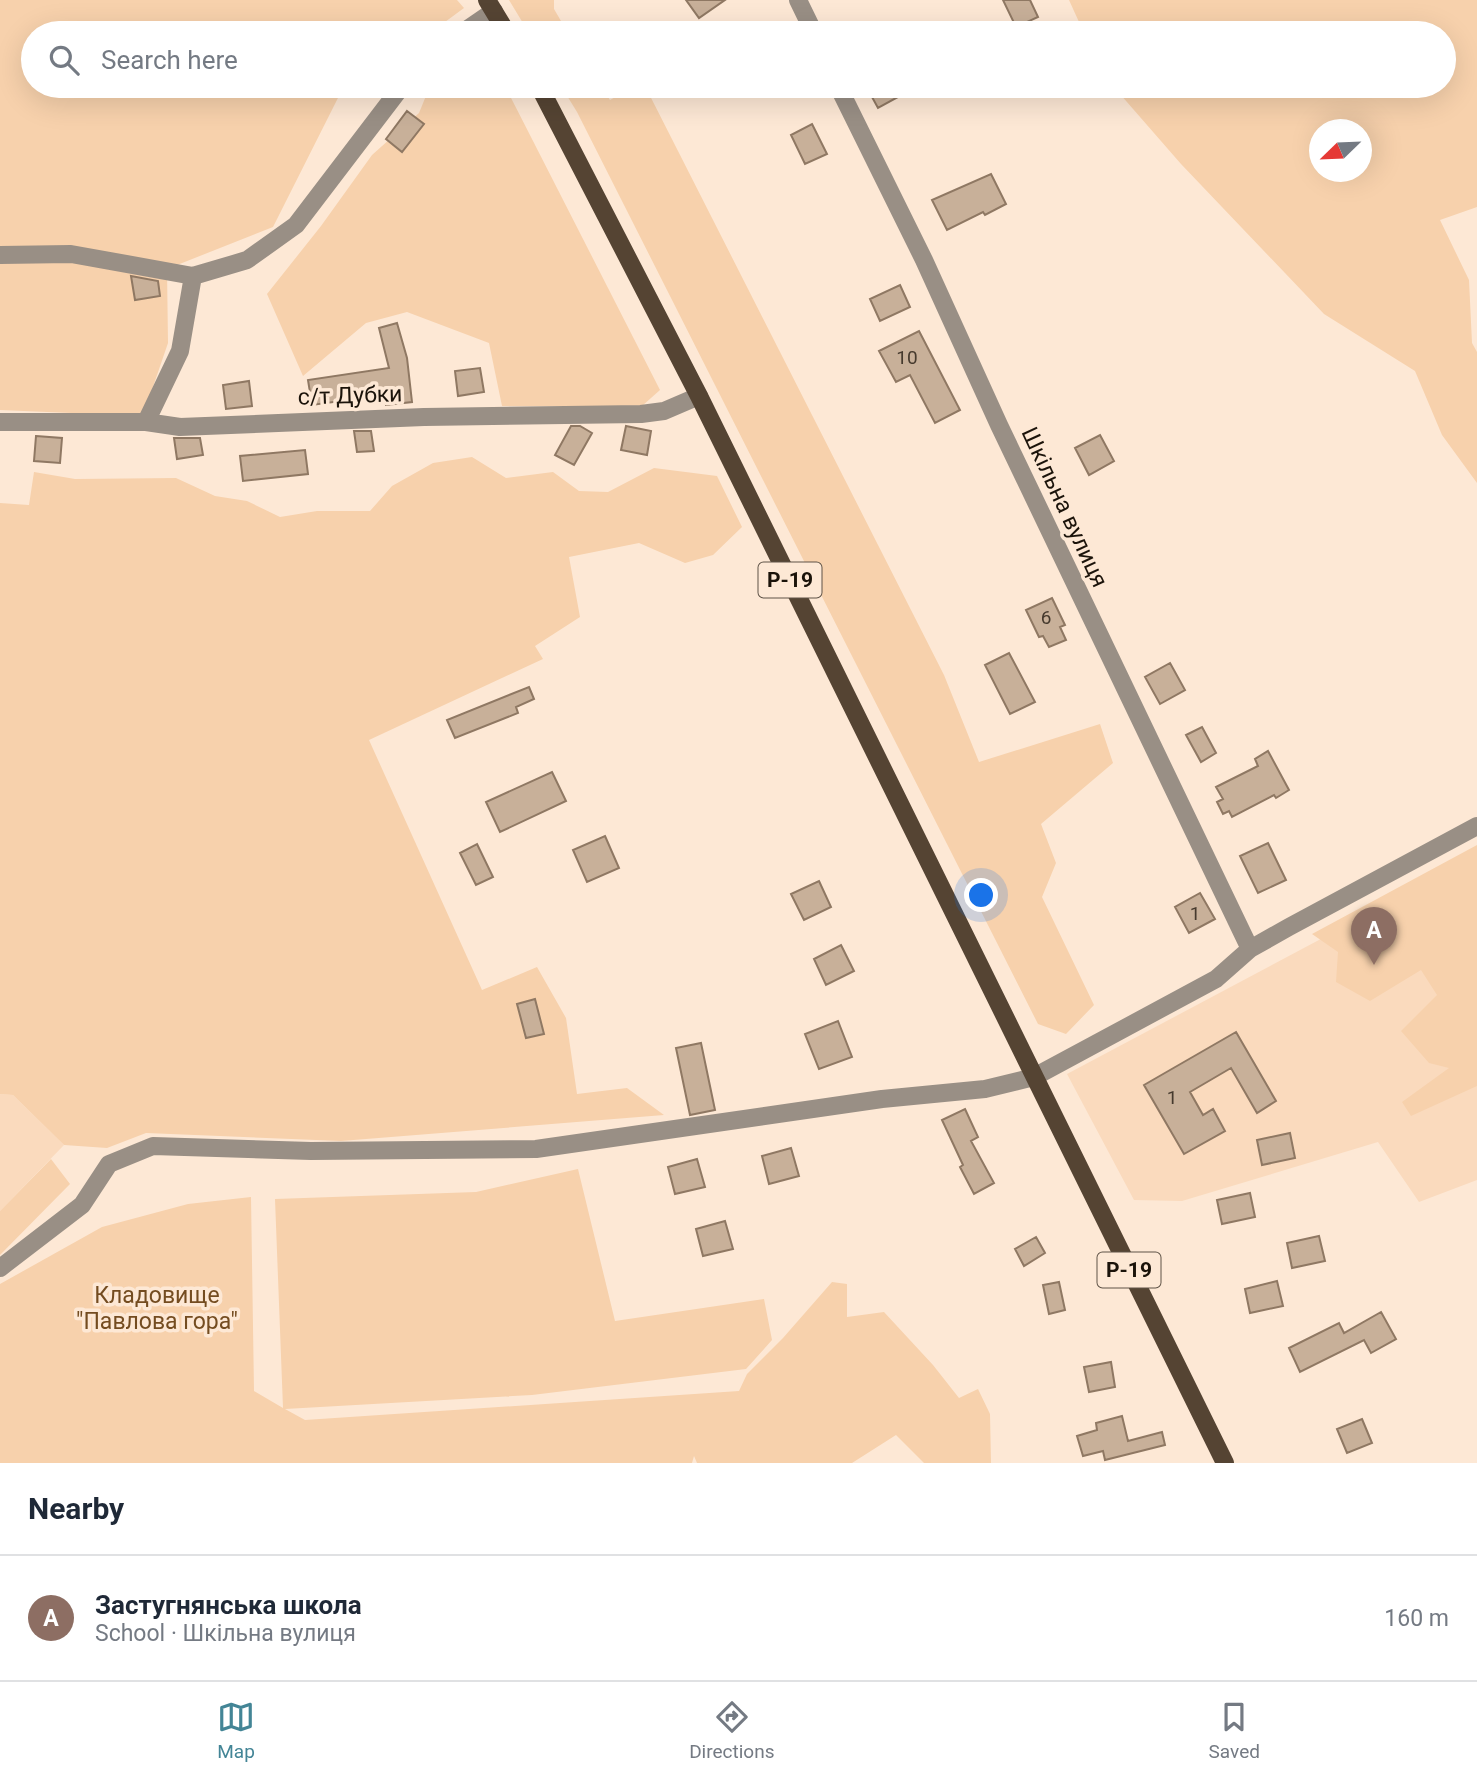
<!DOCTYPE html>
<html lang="en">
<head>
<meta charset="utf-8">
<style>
  :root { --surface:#fff; --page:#f6f6f7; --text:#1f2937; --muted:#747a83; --line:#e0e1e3; --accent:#438596 }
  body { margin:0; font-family:Roboto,sans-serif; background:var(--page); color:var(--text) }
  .compass { position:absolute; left:1309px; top:119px; width:63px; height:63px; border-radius:50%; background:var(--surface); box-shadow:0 7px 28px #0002; rotate:247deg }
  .you { position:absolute; left:982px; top:896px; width:24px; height:24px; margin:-18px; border:5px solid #fff; border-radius:50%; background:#1a73e8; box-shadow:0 0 0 10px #1a73e833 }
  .badge { display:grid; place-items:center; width:46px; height:46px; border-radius:50%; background:var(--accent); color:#fff; font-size:23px; font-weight:700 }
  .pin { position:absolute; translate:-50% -58px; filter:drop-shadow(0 2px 4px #0008) }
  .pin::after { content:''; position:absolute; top:37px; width:24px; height:21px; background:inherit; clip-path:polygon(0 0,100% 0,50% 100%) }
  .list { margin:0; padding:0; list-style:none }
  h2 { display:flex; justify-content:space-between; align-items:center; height:91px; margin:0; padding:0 28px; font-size:30px }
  h2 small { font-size:23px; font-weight:400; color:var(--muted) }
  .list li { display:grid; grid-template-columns:46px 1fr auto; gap:21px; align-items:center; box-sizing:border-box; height:126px; padding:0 28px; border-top:2px solid var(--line) }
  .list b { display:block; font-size:26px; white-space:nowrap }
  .list p { margin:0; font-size:23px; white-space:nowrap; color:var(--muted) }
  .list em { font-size:23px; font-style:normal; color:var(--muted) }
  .icon { flex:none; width:38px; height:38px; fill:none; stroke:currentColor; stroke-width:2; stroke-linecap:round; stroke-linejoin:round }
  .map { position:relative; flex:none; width:1477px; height:1463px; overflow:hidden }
  .search { position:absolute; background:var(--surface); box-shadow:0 7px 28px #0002; left:21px; right:21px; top:21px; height:77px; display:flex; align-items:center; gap:18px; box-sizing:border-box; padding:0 24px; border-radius:38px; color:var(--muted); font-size:26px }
  .sheet { height:217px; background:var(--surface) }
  nav { display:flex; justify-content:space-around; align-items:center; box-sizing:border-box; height:98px; border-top:2px solid var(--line); background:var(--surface); font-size:19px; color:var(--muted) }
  nav a { display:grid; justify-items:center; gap:4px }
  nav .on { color:var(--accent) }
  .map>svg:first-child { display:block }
</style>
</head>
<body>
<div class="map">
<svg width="1477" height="1463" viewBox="0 0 1477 1463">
  <rect width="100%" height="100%" fill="#fde8d5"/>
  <path fill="#fadabd" d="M1477 856V1180L1419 1202 1378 1142 1182 1201 1134 1200 1067 1074Z
    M0 1094 13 1095 64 1145 0 1211Z"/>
  <path fill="#f7d1ac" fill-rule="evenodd" d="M0 0H457L464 8 430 33H33V86H344L273 227 167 269 168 343 143 416 0 410Z
    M509 0H554V9L568 33H529Z
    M1069 0H1477V207L1440 220 1469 280 1472 343 1477 352V483L1442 435 1415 371 1324 314 1181 164 1113 86H1444V33H1084ZM1320 130H1362V172H1320Z
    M430 86H505L660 390 642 406H502L489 343 407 312 366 323 303 376 267 294 321 226 372 155 419 113Z
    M561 86H601L610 100 635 86H645L944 675 979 762 1100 724 1113 763 1041 824 1056 863 1042 897 1094 1005 1066 1034 1038 1024 577 112Z
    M472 457 506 478 553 472 579 491 608 492 654 468 717 476 742 527 713 555 685 563 639 543 569 557 580 617 535 646 543 659 369 740 482 990 537 967 566 1018 577 1094 627 1088 664 1115 341 1141 146 1133 107 1148 64 1145 13 1095 0 1094V503L29 505 34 472 75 479 176 478 215 496 247 501 280 517 317 511H370L392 486 433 463Z
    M1477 845V1086L1411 1116 1402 1102 1449 1068 1429 1063 1401 1031 1437 995 1421 970 1370 1001 1336 982 1338 952 1312 934Z
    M51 1159 70 1184 0 1255V1211Z
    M578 1169 615 1321 764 1299 772 1340 746 1369 532 1395 285 1409 305 1420 739 1391 747 1374 783 1338 832 1282 847 1284V1317L884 1312 933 1365 959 1398 978 1389 990 1414 991 1463H924L896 1435 852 1463H697L694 1456 692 1463H0V1284L102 1227 188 1204 251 1197 254 1391 283 1408 275 1199 476 1192Z"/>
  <path fill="#c8b099" stroke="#8f7863" stroke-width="2" d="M686 0H725L699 18Z
    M1003 0H1030L1038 17 1016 27Z
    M866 86H918L878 108Z
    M407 111 424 124 402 152 386 139Z
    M812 124 827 154 805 164 791 135Z
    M991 174 1006 204 985 215 983 212 947 230 932 200Z
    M131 276 158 281 160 296 135 300Z
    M900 285 910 307 880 321 870 299Z
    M397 323 407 358 412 402 386 405 385 395 312 405 308 380 389 368 379 328Z
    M919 331 960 410 935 423 910 375 896 382 879 351Z
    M480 368 484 392 458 396 455 371Z
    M249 381 252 406 226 409 223 385Z
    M571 426H580L592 433 574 465 555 455Z
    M626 426 651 431 647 455 621 450Z
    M354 431H371L374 451 357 452Z
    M1100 435 1114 461 1089 475 1075 448Z
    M36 436 62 438 60 463 34 461Z
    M174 438H200L203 455 177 459Z
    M305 450 308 474 243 481 240 456Z
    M1052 598 1065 625 1060 627 1066 640 1049 647 1043 636 1039 637 1026 610Z
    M1009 653 1035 702 1010 714 985 665Z
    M1170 663 1185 690 1160 704 1145 677Z
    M529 687 534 699 516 707 518 713 455 738 447 720Z
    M1202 727 1216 753 1201 762 1186 735Z
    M1268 751 1289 790 1276 798 1274 795 1232 817 1229 811 1223 814 1217 802 1223 799 1216 787 1258 766 1255 759Z
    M552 772 566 801 500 832 486 802Z
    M605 836 619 868 587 882 573 850Z
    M1268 843 1286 880 1258 893 1240 856Z
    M477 844 493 877 476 885 460 853Z
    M819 881 831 907 804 920 791 894Z
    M1200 893 1215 919 1189 933 1175 907Z
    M841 945 854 971 826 985 814 959Z
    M535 999 544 1034 526 1038 517 1004Z
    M838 1021 852 1057 819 1069 805 1034Z
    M1236 1032 1276 1101 1257 1113 1231 1068 1190 1092 1203 1115 1213 1109 1225 1131 1184 1154 1144 1085Z
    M701 1043 715 1110 690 1115 676 1048Z
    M965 1109 978 1137 971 1141 994 1183 974 1194 960 1167 963 1165 942 1120Z
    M1290 1133 1295 1158 1262 1165 1257 1140Z
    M791 1148 799 1176 769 1184 762 1156Z
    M697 1159 705 1187 675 1194 668 1167Z
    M1250 1193 1255 1217 1222 1224 1217 1200Z
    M725 1221 733 1249 703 1256 696 1229Z
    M1319 1236 1325 1261 1292 1268 1287 1243Z
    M1036 1237 1045 1253 1024 1266 1015 1249Z
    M1277 1281 1283 1306 1250 1313 1245 1289Z
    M1059 1282 1065 1310 1049 1314 1043 1285Z
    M1381 1312 1396 1339 1371 1353 1364 1340 1300 1372 1289 1348 1339 1323 1344 1333Z
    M1111 1362 1115 1387 1089 1392 1084 1367Z
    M1122 1416 1128 1441 1162 1432 1165 1445 1105 1460 1103 1451 1083 1456 1077 1436 1097 1430 1096 1423Z
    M1362 1419 1372 1443 1347 1453 1337 1429Z"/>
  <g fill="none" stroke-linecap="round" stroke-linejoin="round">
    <path stroke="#998f85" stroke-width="18" d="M798 0 814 33
      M462 33 494 11
      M838 86 924 260 999 425 1250 949
      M0 255 71 254 193 276
      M0 422H146L180 427 424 417 641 414 664 411 699 396
      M146 422 180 351 193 276 247 260 296 225 402 86
      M1034 1077 1216 979 1250 949 1289 927 1477 826"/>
    <path stroke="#998f85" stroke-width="18" d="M0 1268 82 1205 109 1164 153 1146 311 1151 536 1149 882 1099 985 1089 1034 1077"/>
    <path stroke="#543" stroke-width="18" d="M487 0 507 33
      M539 86 699 396 1225 1463"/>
  </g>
  <g text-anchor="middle" stroke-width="7" stroke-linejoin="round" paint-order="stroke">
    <g font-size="19" fill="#463a2e">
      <text x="907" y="364">10</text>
      <text x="1046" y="624">6</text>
      <text x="1195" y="920">1</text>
      <text x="1172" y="1104">1</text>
    </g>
    <g fill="#fde8d5" stroke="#5f5347" stroke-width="2">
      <rect x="758.5" y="562.5" width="63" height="35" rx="5"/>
      <rect x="1097.5" y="1252.5" width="63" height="35" rx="5"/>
    </g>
    <g font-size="21" font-weight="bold" fill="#1b130a">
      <text x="790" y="587">Р-19</text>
      <text x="1129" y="1277">Р-19</text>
    </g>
    <g font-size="23" fill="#1b130a" stroke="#fde8d5">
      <text transform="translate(350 395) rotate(-2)" y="8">с/т Дубки</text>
      <text transform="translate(1065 507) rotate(65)" y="8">Шкільна вулиця</text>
    </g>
    <g font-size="23" fill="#744c20" stroke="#fde8d5">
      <text x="157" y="1303">Кладовище<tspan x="157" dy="26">"Павлова гора"</tspan></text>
    </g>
  </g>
</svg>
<svg class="compass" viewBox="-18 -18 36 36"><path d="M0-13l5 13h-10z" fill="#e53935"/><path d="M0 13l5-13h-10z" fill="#747a83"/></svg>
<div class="you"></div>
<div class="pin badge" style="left:1374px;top:965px;background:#8d6e63">A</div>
<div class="search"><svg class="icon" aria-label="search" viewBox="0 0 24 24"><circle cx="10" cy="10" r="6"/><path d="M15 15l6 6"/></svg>Search here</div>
</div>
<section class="sheet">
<h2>Nearby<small></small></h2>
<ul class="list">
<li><span class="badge" style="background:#8d6e63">A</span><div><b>Застугнянська школа</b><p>School · Шкільна вулиця</p></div><em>160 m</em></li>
</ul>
</section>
<nav>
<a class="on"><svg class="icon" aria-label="map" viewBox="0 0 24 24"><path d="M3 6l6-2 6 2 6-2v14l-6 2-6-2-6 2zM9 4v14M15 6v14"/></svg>Map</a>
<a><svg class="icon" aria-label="directions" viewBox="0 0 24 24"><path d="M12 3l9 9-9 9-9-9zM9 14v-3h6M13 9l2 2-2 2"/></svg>Directions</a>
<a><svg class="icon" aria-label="saved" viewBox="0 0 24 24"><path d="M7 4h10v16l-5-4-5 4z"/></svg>Saved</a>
</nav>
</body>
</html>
